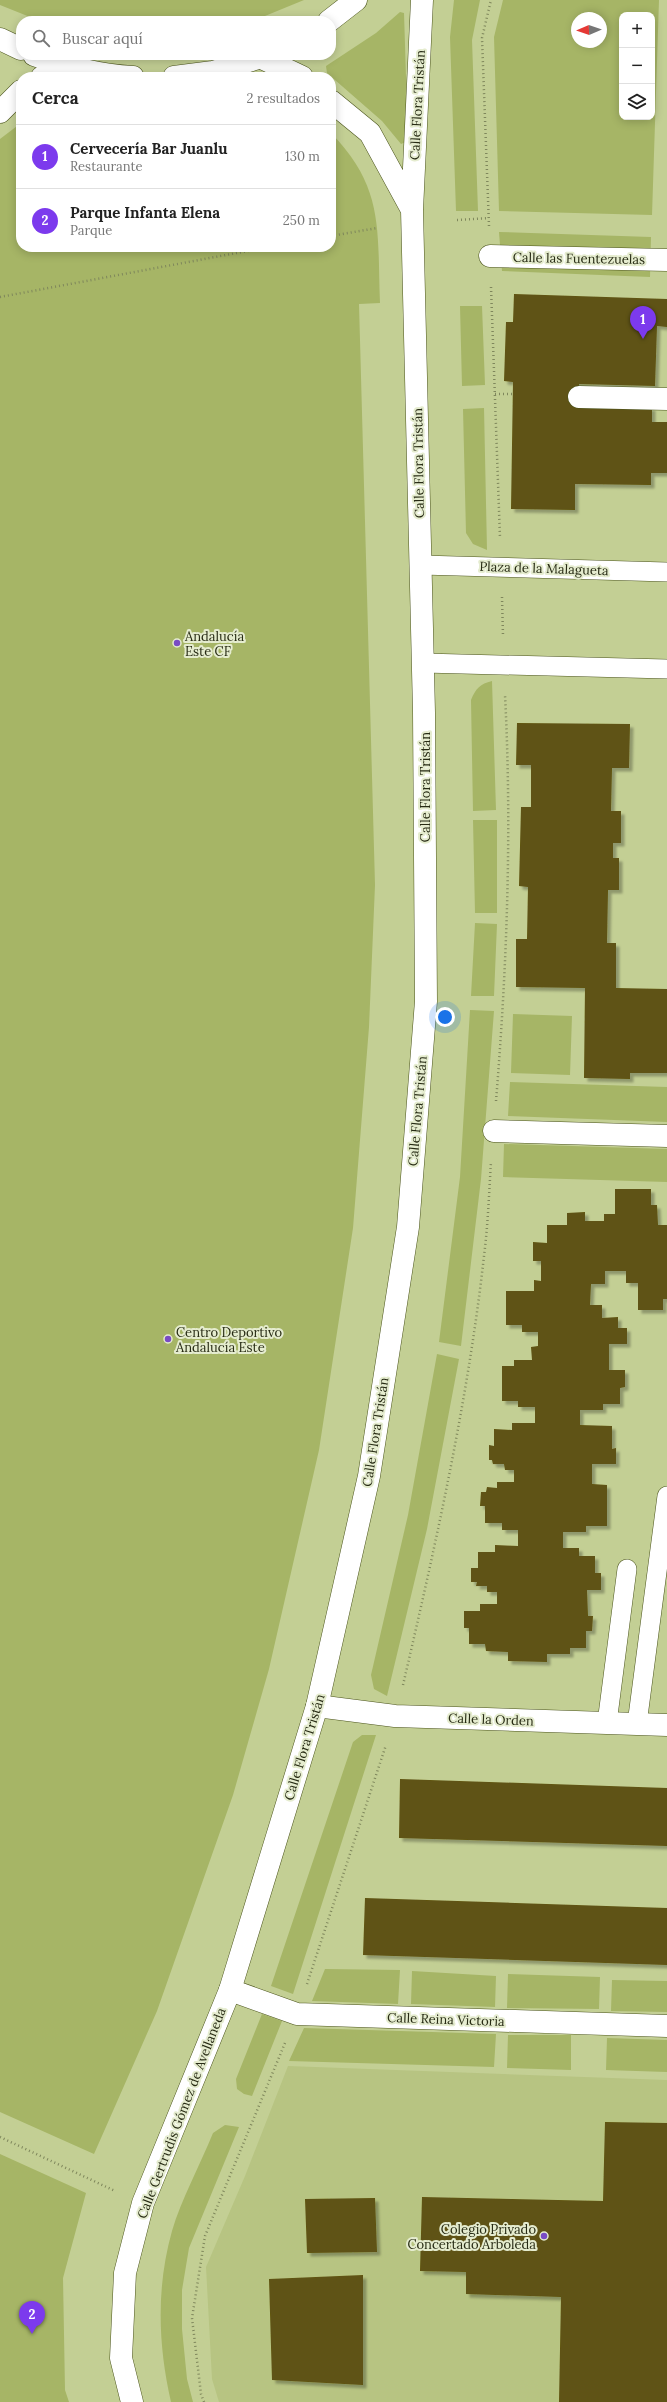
<!DOCTYPE html>
<html lang="es">
<head>
<meta charset="utf-8">
<style>
  :root { --surface:#fff; --page:#f6f6f6; --text:#222; --muted:#767676; --line:#e0e0e0; --accent:#7c3aed }
  body { margin:0; font-family:Lora,serif; background:var(--page); color:var(--text) }
  .controls { position:absolute; right:12px; top:12px; display:grid; overflow:hidden; border-radius:8px; box-shadow:0 2px 10px #0003 }
  .controls button { width:36px; height:36px; display:grid; place-items:center; padding:0; border:0; border-bottom:1px solid var(--line); background:var(--surface); color:var(--text); font:20px sans-serif }
  .compass { position:absolute; left:571px; top:12px; width:36px; height:36px; border-radius:50%; background:var(--surface); box-shadow:0 2px 10px #0003; rotate:268deg }
  .you { position:absolute; left:445px; top:1017px; width:14px; height:14px; margin:-10px; border:3px solid #fff; border-radius:50%; background:#1a73e8; box-shadow:0 0 0 6px #1a73e833 }
  .badge { display:grid; place-items:center; width:26px; height:26px; border-radius:50%; background:var(--accent); color:#fff; font-size:13px; font-weight:700 }
  .pin { position:absolute; translate:-50% -33px; filter:drop-shadow(0 1px 2px #0008) }
  .pin::after { content:''; position:absolute; top:21px; width:14px; height:12px; background:inherit; clip-path:polygon(0 0,100% 0,50% 100%) }
  .list { margin:0; padding:0; list-style:none }
  h2 { display:flex; justify-content:space-between; align-items:center; height:52px; margin:0; padding:0 16px; font-size:17px }
  h2 small { font-size:13px; font-weight:400; color:var(--muted) }
  .list li { display:grid; grid-template-columns:26px 1fr auto; gap:12px; align-items:center; box-sizing:border-box; height:64px; padding:0 16px; border-top:1px solid var(--line) }
  .list b { display:block; font-size:15px; white-space:nowrap }
  .list p { margin:0; font-size:13px; white-space:nowrap; color:var(--muted) }
  .list em { font-size:13px; font-style:normal; color:var(--muted) }
  .icon { flex:none; width:22px; height:22px; fill:none; stroke:currentColor; stroke-width:2; stroke-linecap:round; stroke-linejoin:round }
  .map { position:relative; flex:none; width:667px; height:2402px; overflow:hidden }
  .search { position:absolute; background:var(--surface); box-shadow:0 2px 10px #0003; left:16px; top:16px; width:320px; height:44px; display:flex; align-items:center; gap:10px; box-sizing:border-box; padding:0 14px; border-radius:16px; color:var(--muted); font-size:15px }
  .panel { position:absolute; background:var(--surface); box-shadow:0 2px 10px #0003; left:16px; top:72px; width:320px; height:180px; border-radius:16px }
  .map>svg:first-child { display:block }
</style>
</head>
<body>
<div class="map">
<svg width="667" height="2402" viewBox="0 0 667 2402">
  <defs>
    <filter id="shadow"><feDropShadow dx="3.5" dy="3.5" stdDeviation="1" flood-color="#0004"/></filter>
  </defs>
  <rect width="100%" height="100%" fill="#c3cf94"/>
  <path fill="#b7c482" d="M288 2066 667 2080V2402H219L212 2379 206 2267 245 2176Z"/>
  <path fill="#a6b566" fill-rule="evenodd" d="M0 0H304L253 21H40L0 5Z
    M454 0H480L472 40 478 211H456L450 37Z
    M503 0H659L652 215 499 211 494 37ZM622 15H652V117H622ZM577 18H601V42H577Z
    M400 12 404 13 408 141 401 144 382 121 327 73 326 66 376 33Z
    M21 123V247H331V133C385 188 377 231 380 303L359 304 375 885 369 1027 353 1228 319 1450 269 1669 233 1795 157 2011 94 2154 0 2112V139Z
    M499 232 651 237 650 277 502 271Z
    M460 306H482L485 385 462 386Z
    M484 408 487 550 473 544 466 533 463 409Z
    M492 681 496 810 473 811 471 700C476 688 480 684 492 681Z
    M473 820H497V913H475Z
    M475 923 497 924 494 996H471Z
    M470 1010 494 1011 481 1179 461 1346 439 1342 460 1177Z
    M513 1014 572 1016 570 1075 511 1073Z
    M510 1082 667 1087V1122L508 1116Z
    M504 1144 667 1149V1182L503 1177Z
    M437 1354 459 1359 427 1529 387 1696 374 1689 371 1675 408 1515Z
    M362 1735H376L293 1994 271 1986 353 1742Z
    M325 1969 400 1970 398 2004 312 2001Z
    M412 1971 496 1976 495 2007 411 2004Z
    M508 1974 600 1977 599 2009 507 2008Z
    M612 1980 667 1981V2012L611 2011Z
    M262 2014 282 2021 252 2096 244 2094 237 2089 236 2079Z
    M304 2028 496 2034 494 2067 289 2061Z
    M508 2035H571V2070L507 2068Z
    M607 2038 667 2040V2072L606 2070Z
    M225 2125 239 2127 189 2248 182 2290V2329L187 2379 193 2402H171C158 2345 156 2288 172 2231 181 2200 201 2163 213 2133Z
    M0 2154 86 2193 63 2278 65 2390 69 2402H0Z"/>
  <path fill="#5f5312" filter="url(#shadow)" d="M514 294 667 299V327L657 326 655 386 579 384V406L652 407V422H667V473H651V485L575 484V510L511 509 513 382 504 381 506 322H513Z
    M517 723 630 724 629 768H612L611 811H621V843H613V858H619V890H608L607 943H616V988L667 989V1073H630V1079L584 1078 585 988 516 987V939H527L528 887 519 886 521 807H531V765H516Z
    M615 1189H651V1205H657L658 1225H667V1299H663V1310H638V1283H626V1271H605V1284H591L590 1305H602V1318L618 1317V1328H627V1344H609V1370H625V1387L620 1388V1404H603V1410H580V1425L612 1426V1449L616 1448V1464H592V1484L607 1485V1526H586V1532H563V1548H579V1556H595V1573H601V1590H587L588 1616H593L592 1631H586V1648H570V1654H547V1662L508 1661V1652L486 1651 485 1644H469V1628H464V1611H480V1604H497V1592H487V1586H476L477 1582H471V1568H478V1552H495V1545L518 1546V1530H502V1523H485V1506H480L481 1492H486L487 1487 497 1488V1482H514V1470H505L504 1464H493L492 1460H489V1445L494 1446V1429L512 1430V1423H535V1407H518V1401H502V1366H514V1360H532L531 1347 538 1346V1332H522V1325H506V1291H534V1280L541 1281V1261H533V1242L547 1243V1225H567V1213L585 1212V1221H604V1214H615Z
    M400 1779 667 1788V1846L399 1838Z
    M365 1898 667 1908V1965L363 1955Z
    M605 2122 667 2123V2402H559L561 2297 466 2294V2272L420 2271 422 2197 603 2201Z
    M375 2198 377 2252 307 2253 305 2199Z
    M363 2275V2385L272 2380 269 2279Z"/>
  <g fill="none" stroke-linecap="round" stroke-linejoin="round">
    <defs>
      <path id="service" d="M421 565 667 572
        M423 663 667 669
        M607 1723 627 1569
        M637 1724 667 1496"/>
      <path id="pedestrian" d="M490 256 667 260
        M579 397 667 399
        M494 1131 667 1136
        M230 1990 297 2014 667 2026"/>
      <path id="minor" d="M317 1706 395 1716 667 1725"/>
      <path id="tertiary" d="M262 58 302 77
        M331 101 370 133 412 210
        M132 2402 121 2358 125 2273 143 2203 230 1990 317 1706 369 1476 408 1227 426 1001 424 712 412 210 422 0"/>
      <path id="secondary" d="M42 77 64 66
        M0 112 21 91"/>
      <path id="primary" d="M329 21 356 0
        M0 39 21 49
        M34 55C66 67 99 75 133 77
        M174 77 213 72 268 55"/>
    </defs>
    <use href="#service" stroke="#4b541c" stroke-width="20"/>
    <use href="#pedestrian" stroke="#4b541c" stroke-width="23"/>
    <use href="#minor" stroke="#4b541c" stroke-width="23"/>
    <use href="#tertiary" stroke="#4b541c" stroke-width="23"/>
    <use href="#secondary" stroke="#4b541c" stroke-width="23"/>
    <use href="#primary" stroke="#4b541c" stroke-width="23"/>
    <path stroke="#7f875c" stroke-width="2.5" stroke-dasharray="1 3" stroke-linecap="butt" d="M457 220 489 218
      M489 226 482 38 491 0
      M331 236 377 228
      M491 287 500 538
      M0 297 269 247
      M495 394H513
      M502 597 503 636
      M496 1101C507 966 512 830 505 695
      M403 1685C436 1543 468 1400 484 1256 488 1225 489 1193 491 1162
      M307 1984 386 1745
      M0 2137 115 2191
      M204 2402 201 2394 192 2318 205 2236 285 2043"/>
    <use href="#service" stroke="#fff" stroke-width="19"/>
    <use href="#pedestrian" stroke="#fff" stroke-width="22"/>
    <use href="#minor" stroke="#fff" stroke-width="22"/>
    <use href="#tertiary" stroke="#fff" stroke-width="22"/>
    <use href="#secondary" stroke="#fff" stroke-width="22"/>
    <use href="#primary" stroke="#fff" stroke-width="22"/>
  </g>
  <g fill="#794bc4" stroke="#e5eccf" stroke-width="1.5">
    <circle cx="177" cy="643" r="4"/>
    <circle cx="168" cy="1339" r="4"/>
    <circle cx="544" cy="2236" r="4"/>
  </g>
  <g text-anchor="middle" stroke-width="4" stroke-linejoin="round" paint-order="stroke">
    <g font-size="13" fill="#272b14" stroke="#e5eccf">
      <text transform="translate(417 105) rotate(-87)" y="5">Calle Flora Tristán</text>
      <text transform="translate(579 258) rotate(1)" y="5">Calle las Fuentezuelas</text>
      <text transform="translate(418 463) rotate(-91)" y="5">Calle Flora Tristán</text>
      <text transform="translate(544 568) rotate(2)" y="5">Plaza de la Malagueta</text>
      <text transform="translate(425 787) rotate(-90)" y="5">Calle Flora Tristán</text>
      <text transform="translate(417 1111) rotate(-85)" y="5">Calle Flora Tristán</text>
      <text transform="translate(375 1432) rotate(-81)" y="5">Calle Flora Tristán</text>
      <text transform="translate(491 1719) rotate(2)" y="5">Calle la Orden</text>
      <text transform="translate(304 1747) rotate(-73)" y="5">Calle Flora Tristán</text>
      <text transform="translate(446 2019) rotate(2)" y="5">Calle Reina Victoria</text>
      <text transform="translate(181 2113) rotate(-69)" y="5">Calle Gertrudis Gómez de Avellaneda</text>
    </g>
    <g font-size="13" fill="#272b14" stroke="#e5eccf" text-anchor="start">
      <text x="185" y="641">Andalucía<tspan x="185" dy="15">Este CF</tspan></text>
      <text x="176" y="1337">Centro Deportivo<tspan x="176" dy="15">Andalucía Este</tspan></text>
      <text x="536" y="2234" text-anchor="end">Colegio Privado<tspan x="536" dy="15">Concertado Arboleda</tspan></text>
    </g>
  </g>
</svg>
<div class="controls">
<button>+</button>
<button>−</button>
<button><svg class="icon" aria-label="layers" viewBox="0 0 24 24"><path d="M12 4l9 5-9 5-9-5zM3 14l9 5 9-5"/></svg></button>
</div>
<svg class="compass" viewBox="-18 -18 36 36"><path d="M0-13l5 13h-10z" fill="#e53935"/><path d="M0 13l5-13h-10z" fill="#767676"/></svg>
<div class="you"></div>
<div class="pin badge" style="left:643px;top:339px">1</div>
<div class="pin badge" style="left:32px;top:2334px">2</div>
<div class="search"><svg class="icon" aria-label="search" viewBox="0 0 24 24"><circle cx="10" cy="10" r="6"/><path d="M15 15l6 6"/></svg>Buscar aquí</div>
<section class="panel">
<h2>Cerca<small>2 resultados</small></h2>
<ul class="list">
<li><span class="badge">1</span><div><b>Cervecería Bar Juanlu</b><p>Restaurante</p></div><em>130 m</em></li>
<li><span class="badge">2</span><div><b>Parque Infanta Elena</b><p>Parque</p></div><em>250 m</em></li>
</ul>
</section>
</div>
</body>
</html>
